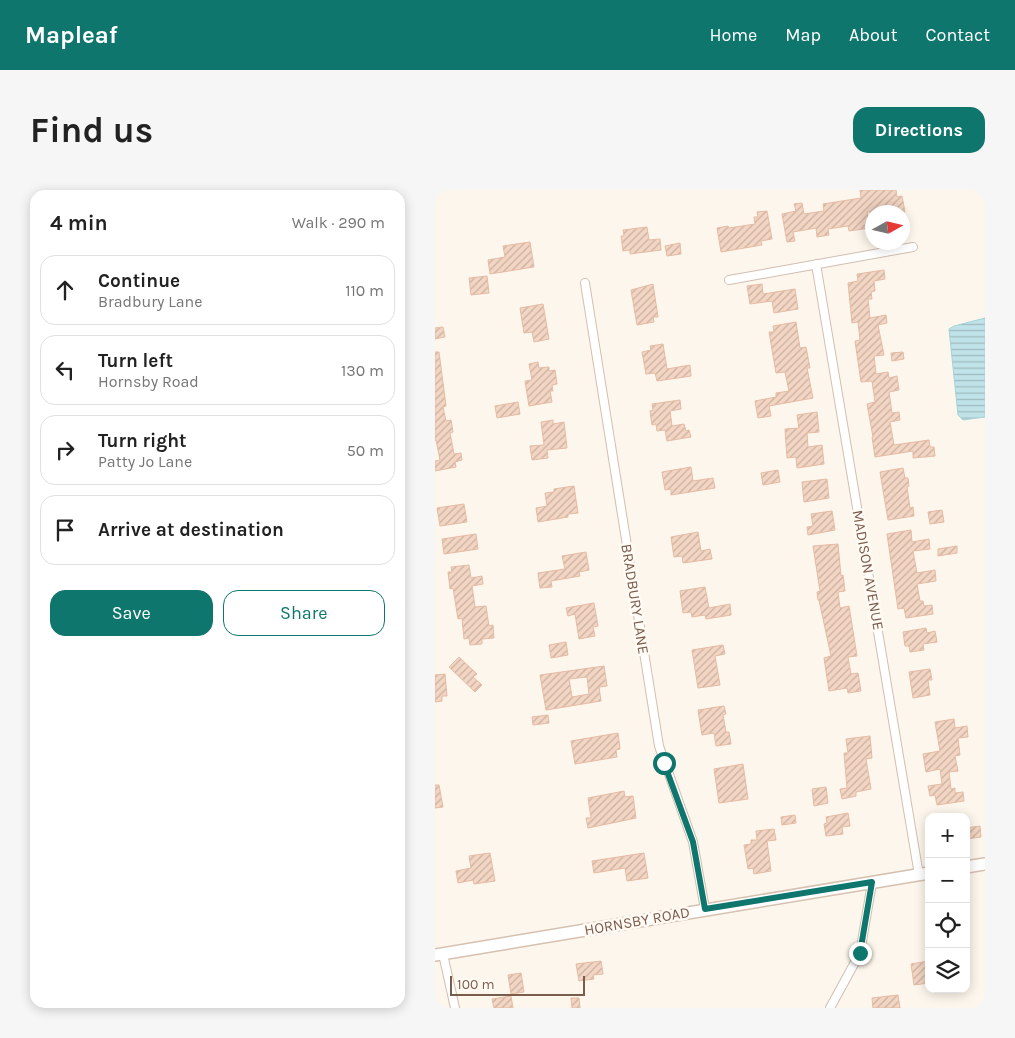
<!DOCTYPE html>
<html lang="en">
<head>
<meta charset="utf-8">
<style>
  :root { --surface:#fff; --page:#f6f6f6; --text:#222; --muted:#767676; --line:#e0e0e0; --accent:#0f766e }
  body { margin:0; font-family:Karla,sans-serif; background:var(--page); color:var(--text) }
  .controls { position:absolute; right:15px; bottom:15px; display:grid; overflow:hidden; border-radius:10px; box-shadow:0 2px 12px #0003 }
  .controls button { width:45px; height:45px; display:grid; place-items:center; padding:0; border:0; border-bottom:1px solid var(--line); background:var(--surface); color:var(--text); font:25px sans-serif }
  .compass { position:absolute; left:430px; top:15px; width:45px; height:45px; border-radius:50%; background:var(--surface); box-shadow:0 2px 12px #0003; rotate:82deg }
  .scale { position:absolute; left:15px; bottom:12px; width:135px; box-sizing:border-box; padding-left:5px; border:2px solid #7a5c4d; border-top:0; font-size:14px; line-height:18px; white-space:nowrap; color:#7a5c4d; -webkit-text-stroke:4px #fffaf3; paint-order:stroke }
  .stop { position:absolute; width:15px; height:15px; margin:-11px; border:4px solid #0f766e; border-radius:50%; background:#fff }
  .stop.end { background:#0f766e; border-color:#fff; box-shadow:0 1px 5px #0008 }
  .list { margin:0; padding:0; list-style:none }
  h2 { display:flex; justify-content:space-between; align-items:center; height:65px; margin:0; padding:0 20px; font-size:21px }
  h2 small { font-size:16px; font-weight:400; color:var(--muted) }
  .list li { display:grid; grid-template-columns:32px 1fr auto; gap:15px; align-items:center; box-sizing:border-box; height:70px; margin:0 10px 10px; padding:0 10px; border:1px solid var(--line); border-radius:15px }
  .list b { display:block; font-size:19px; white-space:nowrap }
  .list p { margin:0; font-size:16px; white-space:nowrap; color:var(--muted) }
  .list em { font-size:16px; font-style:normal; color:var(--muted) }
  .actions { display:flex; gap:10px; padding:15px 20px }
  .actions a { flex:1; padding:11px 0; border:1px solid var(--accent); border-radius:15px; text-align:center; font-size:18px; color:var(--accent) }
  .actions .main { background:var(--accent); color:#fff }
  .icon { flex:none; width:28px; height:28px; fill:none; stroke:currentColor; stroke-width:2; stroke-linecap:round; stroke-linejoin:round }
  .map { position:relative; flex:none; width:550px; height:818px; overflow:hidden; border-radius:15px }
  header { display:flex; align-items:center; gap:30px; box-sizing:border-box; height:70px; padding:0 25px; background:var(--accent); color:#fff }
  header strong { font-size:24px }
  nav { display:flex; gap:28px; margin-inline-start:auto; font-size:18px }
  .intro { display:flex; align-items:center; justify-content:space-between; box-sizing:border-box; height:120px; padding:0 30px }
  h1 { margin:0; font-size:35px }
  .button { padding:12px 22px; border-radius:15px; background:var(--accent); color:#fff; font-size:18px; font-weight:700 }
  main { display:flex; gap:30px; padding:0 30px }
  aside { flex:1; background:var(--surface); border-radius:15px; box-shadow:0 2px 12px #0003 }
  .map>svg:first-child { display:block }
</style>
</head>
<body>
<header>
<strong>Mapleaf</strong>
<nav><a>Home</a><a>Map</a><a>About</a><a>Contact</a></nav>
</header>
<div class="intro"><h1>Find us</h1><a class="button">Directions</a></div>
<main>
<aside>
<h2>4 min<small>Walk · 290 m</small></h2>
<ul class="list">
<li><svg class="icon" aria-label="ahead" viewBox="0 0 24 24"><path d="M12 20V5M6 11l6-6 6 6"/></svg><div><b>Continue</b><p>Bradbury Lane</p></div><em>110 m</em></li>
<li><svg class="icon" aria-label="left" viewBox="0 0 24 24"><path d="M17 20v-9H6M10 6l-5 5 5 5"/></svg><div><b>Turn left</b><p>Hornsby Road</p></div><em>130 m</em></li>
<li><svg class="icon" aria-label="right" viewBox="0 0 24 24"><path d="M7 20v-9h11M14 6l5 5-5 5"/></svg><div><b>Turn right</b><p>Patty Jo Lane</p></div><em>50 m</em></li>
<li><svg class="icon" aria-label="arrive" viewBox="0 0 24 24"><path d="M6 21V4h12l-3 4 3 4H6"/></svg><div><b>Arrive at destination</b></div></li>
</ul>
<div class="actions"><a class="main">Save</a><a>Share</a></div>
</aside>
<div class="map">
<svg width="550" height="818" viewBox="0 0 550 818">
  <defs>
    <pattern id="water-rules" width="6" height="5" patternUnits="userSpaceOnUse" patternTransform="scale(1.25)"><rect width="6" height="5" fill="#bfe3e8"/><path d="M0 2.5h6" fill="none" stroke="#a0bbbe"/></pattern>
    <pattern id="building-hatch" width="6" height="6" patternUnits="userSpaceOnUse" patternTransform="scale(1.25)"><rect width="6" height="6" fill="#f3d5c3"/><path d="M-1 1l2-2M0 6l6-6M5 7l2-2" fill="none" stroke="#cab0a1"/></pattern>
  </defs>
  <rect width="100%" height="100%" fill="#fdf6ec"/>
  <path fill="url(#water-rules)" stroke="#a5d3da" d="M550 128V227L528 230 523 225 514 139 519 136Z"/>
  <path fill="url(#building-hatch)" stroke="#e6bba3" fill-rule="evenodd" d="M425 0H461L462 7 467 6 470 22H432L435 38 414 41 413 36 393 39 394 45 382 47 381 38 358 42 360 51 352 52 347 24 361 21 359 14 367 13 369 24 389 21 388 14 426 8Z
    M332 21 337 49 326 51 327 55 286 62 282 38 293 36 294 38 320 34 319 27H323L322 22Z
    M212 37 214 50 225 49 226 60 195 64V60L188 61 186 46H189L188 40Z
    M95 52 99 77 55 84 53 70 70 67 68 56Z
    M245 53 246 64 232 66 230 56Z
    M449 80 450 89 439 91 440 101 436 102 437 109H433L435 128 451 125 452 133 443 135 449 165 439 166 441 184 453 182 454 188 462 186 464 200 454 202 457 223 464 222 465 230 455 232 459 255 494 250 495 257H499L500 266 478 268V261L440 267 437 247H438L432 214 440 212 437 191 426 192 420 151 425 150 423 132 417 133 413 93 423 91 422 84Z
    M52 86 54 103 36 105 34 88Z
    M218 94 223 127H218L219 132 202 135 196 100Z
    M327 94 328 104 360 99 363 119 339 123 337 111 315 114 312 96Z
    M108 114 114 149 99 152 97 142 89 143 85 118Z
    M361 132 365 158 371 157 375 178H372L378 208 334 216 336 226 323 228 320 211 341 207V203L354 201 350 182 341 183 334 142H339L338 136Z
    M8 137 10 147 0 149V138Z
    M228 154 232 179 255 175 256 186 222 191 220 183 211 184 207 162 216 160 215 156Z
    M0 162H4L11 216 8 217 11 231 16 230 18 242 15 243 19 264 26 263 27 270 20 272 21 277 0 281V271L5 270 1 250 0 251Z
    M468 162 469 169 457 171 456 163Z
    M103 172 104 178 114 177V181L120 180 122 194 117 195 118 201H115L117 212 94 216 90 191 97 190 94 174Z
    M245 210 246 219 235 221 237 236 249 234 251 241 254 240 256 247 232 251 230 240 222 241 221 234 217 235 215 221 218 220 217 214Z
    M83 212 85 224 62 228 60 216Z
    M382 222 384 242 372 243 373 257 387 255 389 274 362 278 361 267 352 268 350 239 364 238 362 225Z
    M118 230V234L129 232 132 258 112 260 113 268 97 270 95 256 109 255 106 232Z
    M256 277 258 291 278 288 280 298 236 305V299L230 300 227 282Z
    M468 278 470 288H473L474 296 472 297 475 318 478 317 479 326 453 330 445 282Z
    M343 280 345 292 328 295 326 283Z
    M392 289 394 308 369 312 367 292Z
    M139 296 143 323 133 324V327L103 332 101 318 112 316 110 303 119 302V299Z
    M29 314 32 332 5 336 2 318Z
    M507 320 509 332 495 334 493 322Z
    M397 321 400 340 373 345 372 337 378 336 376 324Z
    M476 340 477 352 494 349 495 359 478 361 482 383 500 380 501 391 482 394 485 411H488L489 416 497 415 498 424 471 428 469 418 463 419 452 344Z
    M263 342 266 361 275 359 277 369 248 373 247 366 239 367 236 347Z
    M41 344 43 359 9 364 7 349Z
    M403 354 406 386 408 385 410 401 403 402 405 418 414 416 422 466 413 467 416 484 423 483 426 501 413 503 412 498 394 501 389 468 396 466 384 410H383L382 402 385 401 378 356Z
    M522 356V363L503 366V359Z
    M151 362 154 380 144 382 145 386 116 391 117 397 105 398 103 383 130 379 127 366Z
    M34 375 36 388 47 386 48 394 37 396 40 417 51 416 54 436 58 435 59 448 47 449V454L35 455 34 448 29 449 27 428 23 429 18 398 15 399 13 382H17L16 377Z
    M270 397 274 418 295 414 296 425 271 429 270 425 257 427 256 422 248 423 245 401Z
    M159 413 163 436 158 437 160 446 144 449 140 424 133 426 131 418Z
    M491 438 492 443 500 441 502 452 488 454 489 460 475 462 474 456H470L468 442Z
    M131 452 133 465 116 468 114 455Z
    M288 455 290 464 280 466 285 495 263 498 257 460Z
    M24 467 42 484 38 487 47 495 40 502 14 477Z
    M169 476 172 496 164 497 166 511 111 520 105 485ZM152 487 154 504 137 507 134 489Z
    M495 479 497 490H493L495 505 478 508 474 482Z
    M10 484 12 506H7V511L0 512V485Z
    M289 516 291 524 288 525 291 542H294L296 554 281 556 279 543 267 545 263 520Z
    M113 525 114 533 98 535 97 527Z
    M519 529 520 538 532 536 533 547 523 548 525 565 520 566 523 581 514 582 516 599 520 598V603L528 602 529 611 502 615 500 605 495 606 493 596 507 594 505 579 491 582 488 564 505 561 500 532Z
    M183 543 185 559 181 560 182 567 140 574 136 551Z
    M435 546 437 568 431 569 436 599 421 602V606L407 609 405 599 412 598 409 563H413L411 549Z
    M308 574 313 609 284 613 279 579Z
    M0 595H4L8 617 0 618Z
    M391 597 393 613 379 616 377 599Z
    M189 601 190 607 198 606 201 628 153 638 151 628H156L153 608Z
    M413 623 415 636 407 637 408 644 391 646 389 634 392 633 391 627Z
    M360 625 361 633 347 635 346 627Z
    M545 636 546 647 531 649V638Z
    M339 639 341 650 332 651 336 681 319 684 318 678 313 679 309 655 316 654V650H322L321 641Z
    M55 663 60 691 39 694 38 690 23 693 21 681 36 678 34 666Z
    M209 663 213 688 192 691 190 678 159 683 157 671Z
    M166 771 168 784 158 785 159 789 144 791 141 774Z
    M494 771V793L479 795 476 774Z
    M86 783 89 802 76 804 73 785Z
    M463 805 465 818H438L437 808Z
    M76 806 78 818H59L57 809Z
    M136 808H144L145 818H137Z"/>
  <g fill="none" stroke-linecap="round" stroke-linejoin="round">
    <defs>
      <path id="street" d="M381 74 484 685
        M294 90 478 57
        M150 93 224 556 258 652 270 719
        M8 764 20 818
        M395 818 425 763 437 693"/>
      <path id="secondary" d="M531 677 550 674
        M0 765 494 683"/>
    </defs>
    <use href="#street" stroke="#d1beb0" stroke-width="10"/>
    <use href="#secondary" stroke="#d6c0b0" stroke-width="14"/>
    <use href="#street" stroke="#fff" stroke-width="8"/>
    <use href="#secondary" stroke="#fff" stroke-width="11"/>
  </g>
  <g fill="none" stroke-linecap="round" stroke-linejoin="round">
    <path stroke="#0f766e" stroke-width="6" d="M229 573 258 652 270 719 437 692 425 763"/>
  </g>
  <g text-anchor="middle" stroke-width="5" stroke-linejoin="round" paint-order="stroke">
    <g font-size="15" fill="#7a5c4d" stroke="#fffaf3">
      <text transform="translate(433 380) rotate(80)" y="5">MADISON AVENUE</text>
      <text transform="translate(200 409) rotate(81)" y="5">BRADBURY LANE</text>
      <text transform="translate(202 731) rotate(-10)" y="5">HORNSBY ROAD</text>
    </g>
  </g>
</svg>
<div class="controls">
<button>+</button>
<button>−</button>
<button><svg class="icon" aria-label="locate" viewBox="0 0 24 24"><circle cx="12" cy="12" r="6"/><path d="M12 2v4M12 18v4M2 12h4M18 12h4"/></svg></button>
<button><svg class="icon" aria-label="layers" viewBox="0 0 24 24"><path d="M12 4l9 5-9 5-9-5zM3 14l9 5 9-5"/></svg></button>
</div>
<svg class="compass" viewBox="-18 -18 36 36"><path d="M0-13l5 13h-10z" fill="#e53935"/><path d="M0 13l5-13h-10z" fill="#767676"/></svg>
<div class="scale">100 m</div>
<div class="stop" style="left:229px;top:573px"></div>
<div class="stop end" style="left:425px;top:763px"></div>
</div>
</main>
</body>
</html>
